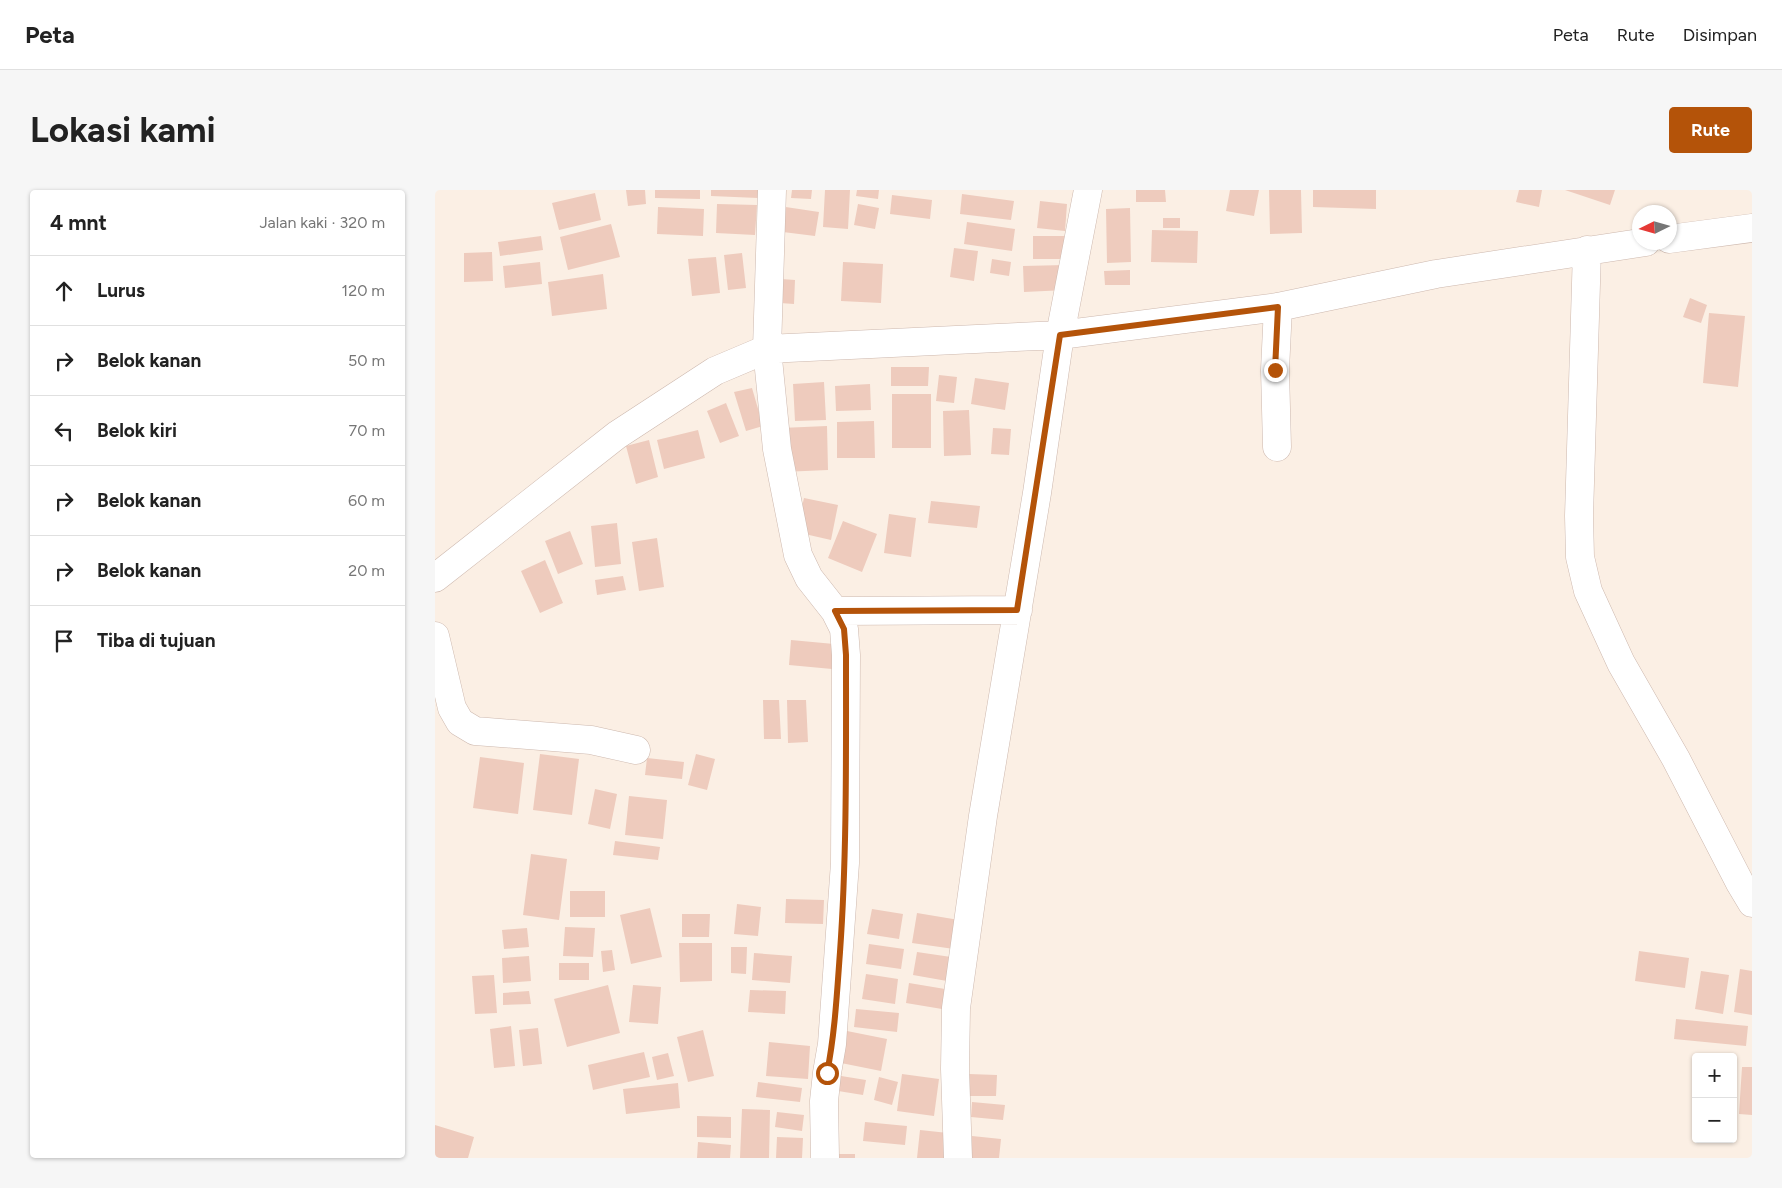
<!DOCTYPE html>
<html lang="id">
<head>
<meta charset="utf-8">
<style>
  :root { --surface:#fff; --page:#f6f6f6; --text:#222; --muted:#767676; --line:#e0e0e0; --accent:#b45309 }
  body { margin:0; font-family:Figtree,sans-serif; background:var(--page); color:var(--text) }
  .controls { position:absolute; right:15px; bottom:15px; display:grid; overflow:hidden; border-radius:5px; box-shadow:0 1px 4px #0004 }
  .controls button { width:45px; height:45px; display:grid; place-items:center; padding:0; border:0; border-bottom:1px solid var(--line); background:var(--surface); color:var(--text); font:25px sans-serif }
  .compass { position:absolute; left:1197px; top:15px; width:45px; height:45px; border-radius:50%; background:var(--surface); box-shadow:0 1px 4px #0004; rotate:265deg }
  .stop { position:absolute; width:15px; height:15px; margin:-11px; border:4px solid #b45309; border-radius:50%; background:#fff }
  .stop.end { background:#b45309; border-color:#fff; box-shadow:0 1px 5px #0008 }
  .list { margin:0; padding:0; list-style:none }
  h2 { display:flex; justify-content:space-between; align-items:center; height:65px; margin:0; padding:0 20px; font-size:21px }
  h2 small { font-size:16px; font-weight:400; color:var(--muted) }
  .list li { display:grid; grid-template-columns:32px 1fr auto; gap:15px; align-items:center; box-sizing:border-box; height:70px; padding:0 20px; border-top:1px solid var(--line) }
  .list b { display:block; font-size:19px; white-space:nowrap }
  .list em { font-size:16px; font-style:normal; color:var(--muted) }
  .icon { flex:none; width:28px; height:28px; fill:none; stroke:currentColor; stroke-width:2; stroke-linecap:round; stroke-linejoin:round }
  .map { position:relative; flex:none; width:1317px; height:968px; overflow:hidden; border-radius:5px }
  header { display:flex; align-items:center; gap:30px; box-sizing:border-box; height:70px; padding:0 25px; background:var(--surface); border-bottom:1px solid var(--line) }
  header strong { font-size:24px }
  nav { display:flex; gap:28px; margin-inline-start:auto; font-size:18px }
  .intro { display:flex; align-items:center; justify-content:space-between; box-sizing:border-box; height:120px; padding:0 30px }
  h1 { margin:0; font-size:35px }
  .button { padding:12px 22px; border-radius:5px; background:var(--accent); color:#fff; font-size:18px; font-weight:700 }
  main { display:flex; gap:30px; padding:0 30px }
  aside { flex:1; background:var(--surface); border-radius:5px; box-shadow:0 1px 4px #0004 }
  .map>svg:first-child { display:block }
</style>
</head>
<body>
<header>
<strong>Peta</strong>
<nav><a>Peta</a><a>Rute</a><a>Disimpan</a></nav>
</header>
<div class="intro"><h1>Lokasi kami</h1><a class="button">Rute</a></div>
<main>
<aside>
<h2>4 mnt<small>Jalan kaki · 320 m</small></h2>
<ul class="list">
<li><svg class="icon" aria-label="ahead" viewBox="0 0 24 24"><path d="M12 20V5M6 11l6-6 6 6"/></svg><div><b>Lurus</b></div><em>120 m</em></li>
<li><svg class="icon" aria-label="right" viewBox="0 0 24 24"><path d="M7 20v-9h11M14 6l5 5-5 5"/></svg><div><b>Belok kanan</b></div><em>50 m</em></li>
<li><svg class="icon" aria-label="left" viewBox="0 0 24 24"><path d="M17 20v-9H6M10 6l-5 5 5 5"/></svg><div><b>Belok kiri</b></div><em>70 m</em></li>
<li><svg class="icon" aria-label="right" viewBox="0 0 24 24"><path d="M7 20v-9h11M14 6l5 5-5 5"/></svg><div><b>Belok kanan</b></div><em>60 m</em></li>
<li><svg class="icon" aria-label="right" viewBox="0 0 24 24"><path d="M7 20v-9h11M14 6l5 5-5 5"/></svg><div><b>Belok kanan</b></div><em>20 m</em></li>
<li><svg class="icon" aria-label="arrive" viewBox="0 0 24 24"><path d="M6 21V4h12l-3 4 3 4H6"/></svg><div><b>Tiba di tujuan</b></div></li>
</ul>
</aside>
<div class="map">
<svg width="1317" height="968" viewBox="0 0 1317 968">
  <rect width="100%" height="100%" fill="#fbefe4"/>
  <path fill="#eecbbd" d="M191 0H210L211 14 193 16Z
    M220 0H265V9L220 8Z
    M276 0H323V8L276 6Z
    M357 0H377L376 9 356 8Z
    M390 0H415L413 39 388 37Z
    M422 0H444L443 9 421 6Z
    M701 0H730L731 12H701Z
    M795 0H824L819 26 791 21Z
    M834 0H866L867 43 835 44Z
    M878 0H941V19L878 17Z
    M1084 0H1107L1104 17 1081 12Z
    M1130 0H1180L1175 15Z
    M160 3 166 30 124 40 117 13Z
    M527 4 579 11 576 30 525 24Z
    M457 5 497 10 495 29 455 24Z
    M605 11 632 14 630 41 602 38Z
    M282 14 322 15 320 45 281 43Z
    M423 14 444 18 440 39 419 35Z
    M344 16 384 22 380 46 340 41Z
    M223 17 269 19 268 46 222 44Z
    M695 18 696 72 672 73 671 19Z
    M728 28H745V38H728Z
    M532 32 580 39 577 61 529 54Z
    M176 34 185 67 133 80 125 47Z
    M717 40 763 41 762 73 716 72Z
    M106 46 108 60 65 66 63 52Z
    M598 46H635V69H598Z
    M519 58 543 61 539 91 515 87Z
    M57 62 58 91 29 92V63Z
    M307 63 311 98 293 100 289 65Z
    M281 67 285 103 257 106 253 69Z
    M557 69 576 72 574 86 555 83Z
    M105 72 107 94 70 98 68 76Z
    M408 72 448 74 446 113 406 111Z
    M630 75 631 100 589 102 588 76Z
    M695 80V95H670L669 81Z
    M168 84 172 119 117 126 113 92Z
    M346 89 360 90 359 114 345 113Z
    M1255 108 1272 115 1266 133 1248 127Z
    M1274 123 1310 126 1303 197 1268 193Z
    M456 177H494L493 196H456Z
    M504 185 522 187 519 213 501 211Z
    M540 188 574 193 570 220 536 214Z
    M389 192 391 230 360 231 358 194Z
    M435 194 436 220 401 221 400 196Z
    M317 198 328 236 311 241 299 202Z
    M457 204H496V258H457Z
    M291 213 304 246 285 253 272 221Z
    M534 220 536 265 509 266 508 221Z
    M439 231 440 268H402V232Z
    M392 236 393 280 347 282 346 238Z
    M558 238 576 239 574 265 556 264Z
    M263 240 270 268 229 279 222 250Z
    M214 250 223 287 201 294 191 256Z
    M369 308 403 315 396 350 361 342Z
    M496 311 545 316 542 338 493 333Z
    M454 324 481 328 476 367 449 363Z
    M408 331 442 344 427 382 393 368Z
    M182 333 186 374 160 377 156 336Z
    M135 341 148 374 123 384 110 351Z
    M222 348 229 397 204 401 197 352Z
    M110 370 128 413 105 423 86 381Z
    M188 386 191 400 162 405 160 390Z
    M356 450 399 454 397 479 354 475Z
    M328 510H344L346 549H329Z
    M352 510H371L373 552 353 553Z
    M105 564 144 569 137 625 98 620Z
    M261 564 280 569 272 600 253 595Z
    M45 567 89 573 83 624 38 618Z
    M212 568 249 572 247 589 210 585Z
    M160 599 182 604 175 639 153 634Z
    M194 606 232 610 228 649 190 645Z
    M180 651 225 657 223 670 178 665Z
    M96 664 132 669 124 730 88 725Z
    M135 701H170V727H135Z
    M351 709 389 710 388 734 350 733Z
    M302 714 326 717 323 746 299 744Z
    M215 718 227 767 196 774 185 725Z
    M437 719 468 724 464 749 432 744Z
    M482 723 524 730 519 759 477 753Z
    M247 724H275L274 747H247Z
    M130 737 160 738 158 767 128 766Z
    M92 738 94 757 69 759 67 740Z
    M244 753H277V791L245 792Z
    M434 754 469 759 466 779 431 774Z
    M296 757H312L311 784 296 783Z
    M177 760 180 780 168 782 166 761Z
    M1204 761 1254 768 1250 798 1200 791Z
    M482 762 516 767 512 791 478 785Z
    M319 763 357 766 355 793 317 790Z
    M94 766 96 791 68 793 67 768Z
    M124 773H154V790H124Z
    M1305 779 1317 781V825L1299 822Z
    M1266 781 1294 785 1288 824 1260 819Z
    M431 784 463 789 460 814 427 809Z
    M59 785 62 823 40 824 37 786Z
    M474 793 510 799 507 819 471 813Z
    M173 795 185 843 132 857 119 809Z
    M198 795 226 797 223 834 194 832Z
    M315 800 351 801 350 824 313 822Z
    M94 801 96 814 68 815V803Z
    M421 819 464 823 462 842 419 837Z
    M1241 829 1313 836 1311 856 1239 849Z
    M76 836 80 876 59 878 55 839Z
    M103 838 107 874 88 876 84 840Z
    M268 840 279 886 253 892 242 847Z
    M412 841 452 849 446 881 406 873Z
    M334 852 375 856 373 889 331 886Z
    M209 862 215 887 158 900 153 875Z
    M233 863 239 886 222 890 217 867Z
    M1307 877H1317V925L1304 924Z
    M467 884 504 889 499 926 462 921Z
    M534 884 562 885 561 906H533Z
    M400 885 431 890 428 905 397 900Z
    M444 887 463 892 457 915 439 910Z
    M323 892 367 898 365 912 321 907Z
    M243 893 245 918 191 924 188 899Z
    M537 912 570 915 568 930 536 927Z
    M307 919 335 920 334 968H305Z
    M342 922 369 925 367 941 340 937Z
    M262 926 296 927V948L262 947Z
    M430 932 472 936 470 955 428 951Z
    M0 935 39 947 33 968H0Z
    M485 940 513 943 511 968H482Z
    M537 946 566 949 564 968H535Z
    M342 947 368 948 367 968H341Z
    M263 952 296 955 295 968H262Z
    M398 964H420V968H398Z"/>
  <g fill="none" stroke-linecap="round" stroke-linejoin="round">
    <defs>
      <path id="minor" d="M337 0 332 159 342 259 363 365 374 388 400 421 409 439 411 465 410 673 397 854 392 883 389 911 390 968
        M1234 49 1317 38
        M1152 60 1144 326 1145 367 1153 401 1186 473 1241 569 1305 693 1317 713
        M842 257 840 180 843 117
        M0 388 182 245 280 181 332 159 625 145 843 117 1001 84 1211 52
        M400 421 583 420
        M0 446 17 518 25 532 40 541 156 550 201 560
        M523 968 520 879 521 818 548 626 602 303 625 145 653 0"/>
    </defs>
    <use href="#minor" stroke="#cdb8ae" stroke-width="29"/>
    <use href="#minor" stroke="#fff" stroke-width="28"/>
  </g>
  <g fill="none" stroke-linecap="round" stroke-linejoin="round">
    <path stroke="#b45309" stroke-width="6" d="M392 883C400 843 402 802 405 762 412 663 411 564 411 465L409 439 400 421 582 420 625 145 843 117 840 180"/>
  </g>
</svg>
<div class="controls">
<button>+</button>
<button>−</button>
</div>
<svg class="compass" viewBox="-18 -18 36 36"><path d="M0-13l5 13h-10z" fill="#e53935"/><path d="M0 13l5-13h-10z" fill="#767676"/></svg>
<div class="stop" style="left:392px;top:883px"></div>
<div class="stop end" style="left:840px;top:180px"></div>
</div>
</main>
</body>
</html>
